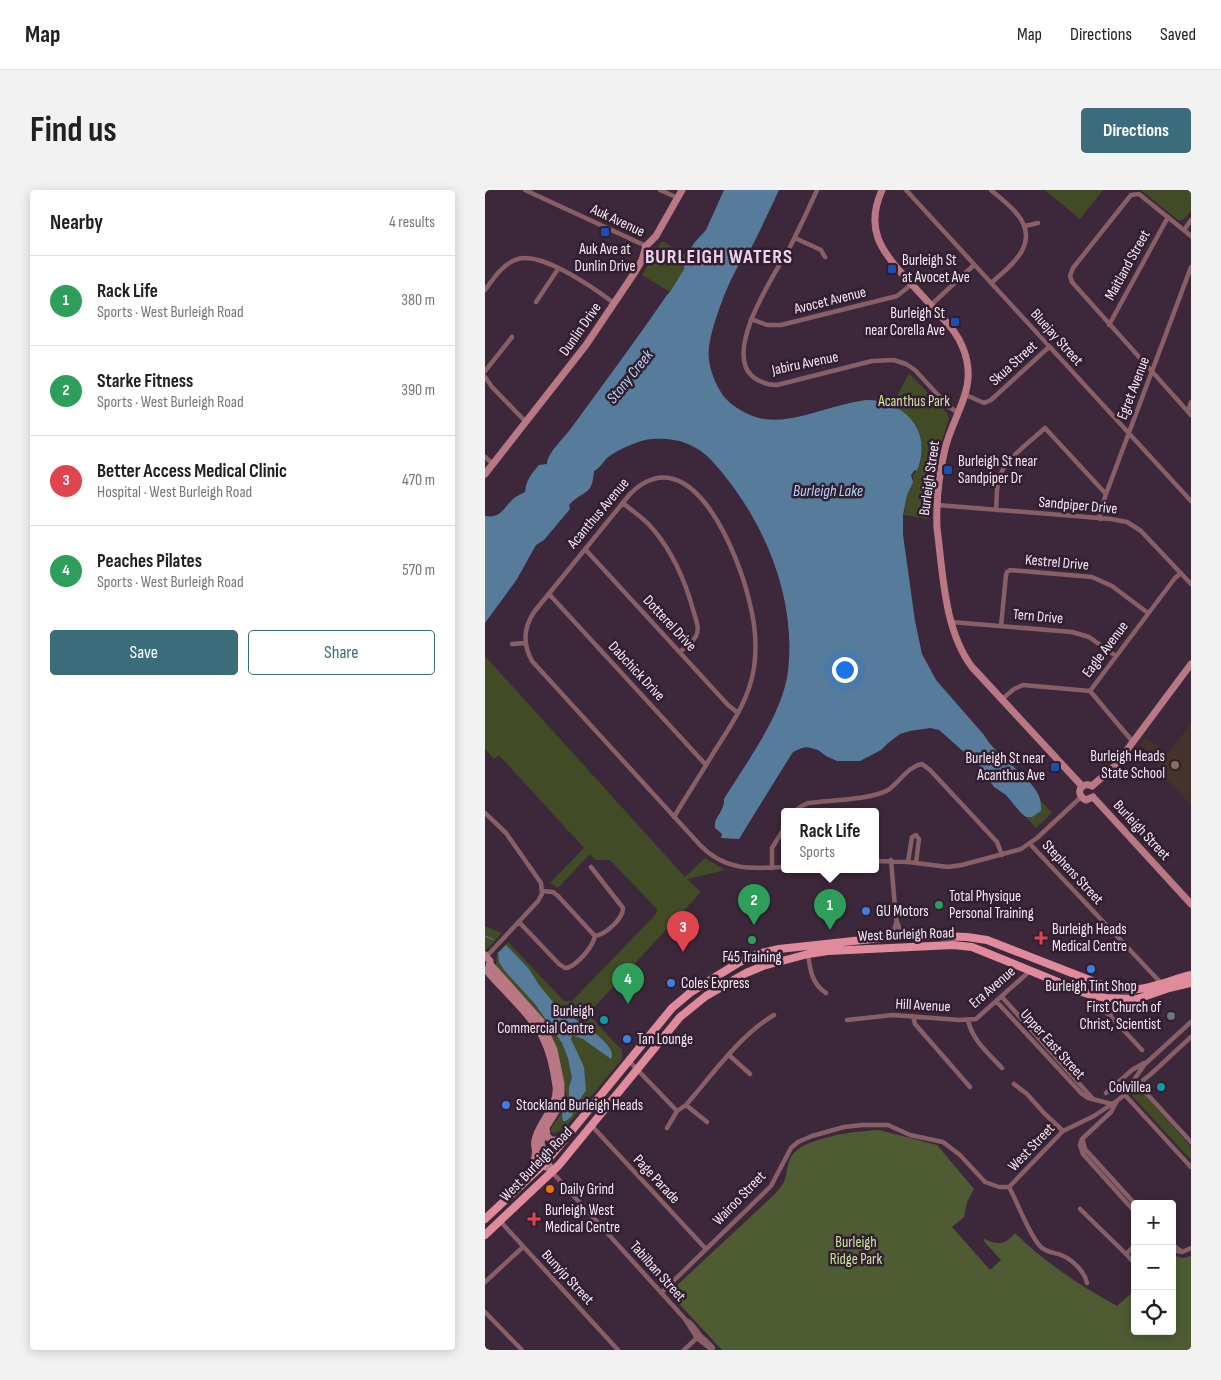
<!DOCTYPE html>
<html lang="en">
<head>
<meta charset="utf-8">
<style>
  :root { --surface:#fff; --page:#f2f2f2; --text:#202124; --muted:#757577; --line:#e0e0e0; --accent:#3a6c7b }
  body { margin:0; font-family:"Sofia Sans Condensed",sans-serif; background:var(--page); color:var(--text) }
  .controls { position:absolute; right:15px; bottom:15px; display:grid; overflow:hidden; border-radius:5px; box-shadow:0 2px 12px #0003 }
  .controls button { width:45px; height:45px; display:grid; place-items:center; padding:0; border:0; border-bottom:1px solid var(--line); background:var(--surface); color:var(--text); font:25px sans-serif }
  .you { position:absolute; left:359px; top:479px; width:18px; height:18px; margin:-12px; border:4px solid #fff; border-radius:50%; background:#1a73e8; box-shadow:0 0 0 8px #1a73e833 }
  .badge { display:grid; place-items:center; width:32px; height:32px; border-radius:50%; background:var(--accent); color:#fff; font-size:16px; font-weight:700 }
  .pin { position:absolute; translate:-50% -41px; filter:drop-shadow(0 1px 2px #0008) }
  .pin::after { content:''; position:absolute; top:26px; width:18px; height:15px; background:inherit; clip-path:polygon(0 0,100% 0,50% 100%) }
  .popup { position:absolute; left:296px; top:618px; width:98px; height:65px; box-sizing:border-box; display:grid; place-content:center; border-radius:5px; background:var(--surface); filter:drop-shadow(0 1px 4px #0005); font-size:16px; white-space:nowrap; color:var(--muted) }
  .popup b { font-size:19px; color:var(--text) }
  .popup::after { content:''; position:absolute; left:50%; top:100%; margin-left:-10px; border:10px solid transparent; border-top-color:var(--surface) }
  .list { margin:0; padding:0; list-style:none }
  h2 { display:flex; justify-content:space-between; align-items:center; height:65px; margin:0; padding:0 20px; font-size:21px }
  h2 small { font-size:16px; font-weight:400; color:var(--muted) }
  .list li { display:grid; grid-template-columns:32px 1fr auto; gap:15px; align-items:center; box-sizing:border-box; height:90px; padding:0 20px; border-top:1px solid var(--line) }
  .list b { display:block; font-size:19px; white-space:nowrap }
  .list p { margin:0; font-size:16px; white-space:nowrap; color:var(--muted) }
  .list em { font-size:16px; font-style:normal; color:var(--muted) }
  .actions { display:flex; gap:10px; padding:15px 20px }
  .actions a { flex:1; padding:11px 0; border:1px solid var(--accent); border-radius:5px; text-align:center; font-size:18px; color:var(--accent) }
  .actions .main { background:var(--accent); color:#fff }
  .icon { flex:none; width:28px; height:28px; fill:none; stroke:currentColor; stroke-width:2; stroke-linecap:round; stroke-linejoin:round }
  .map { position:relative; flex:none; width:706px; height:1160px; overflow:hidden; border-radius:5px }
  header { display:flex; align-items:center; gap:30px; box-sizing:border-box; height:70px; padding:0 25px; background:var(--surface); border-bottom:1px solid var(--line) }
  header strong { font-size:24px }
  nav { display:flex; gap:28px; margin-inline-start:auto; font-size:18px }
  .intro { display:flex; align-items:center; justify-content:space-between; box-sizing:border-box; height:120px; padding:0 30px }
  h1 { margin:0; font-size:35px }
  .button { padding:12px 22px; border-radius:5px; background:var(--accent); color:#fff; font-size:18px; font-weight:700 }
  main { display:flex; gap:30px; padding:0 30px }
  aside { flex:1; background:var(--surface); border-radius:5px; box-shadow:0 2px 12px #0003 }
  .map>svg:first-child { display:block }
</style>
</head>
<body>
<header>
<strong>Map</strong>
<nav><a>Map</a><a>Directions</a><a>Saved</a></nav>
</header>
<div class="intro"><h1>Find us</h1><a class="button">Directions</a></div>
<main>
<aside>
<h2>Nearby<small>4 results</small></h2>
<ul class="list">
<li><span class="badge" style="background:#2e9e5b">1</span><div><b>Rack Life</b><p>Sports · West Burleigh Road</p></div><em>380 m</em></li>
<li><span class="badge" style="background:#2e9e5b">2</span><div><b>Starke Fitness</b><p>Sports · West Burleigh Road</p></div><em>390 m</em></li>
<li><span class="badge" style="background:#e0444e">3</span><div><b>Better Access Medical Clinic</b><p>Hospital · West Burleigh Road</p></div><em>470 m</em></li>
<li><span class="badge" style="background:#2e9e5b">4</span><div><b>Peaches Pilates</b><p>Sports · West Burleigh Road</p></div><em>570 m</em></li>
</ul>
<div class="actions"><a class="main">Save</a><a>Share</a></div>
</aside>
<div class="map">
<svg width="706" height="1160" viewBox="0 0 706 1160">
  <rect width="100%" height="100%" fill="#3c283a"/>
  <path fill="#45322b" d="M706 533V615L672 578 677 571 655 555 660 548 683 564Z"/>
  <path fill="#414c27" d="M560 0H618L595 29Z
    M656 0H706V21L698 30H693Z
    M177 51 201 65 199 79 185 102 157 85Z
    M424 183 462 223 464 229 454 259 444 329 419 325 422 305 428 292V285C442 273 439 243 427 230 421 224 414 220 407 216Z
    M0 466 200 687 220 668 240 680 202 689 216 702 103 824 137 860V869L80 938 69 944 66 942V938L76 924 82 908 69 853 59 830 11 776 12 763 23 752 79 811H87L171 724 172 719 125 670H110L105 664 73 698 65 693 99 658 14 565 9 569 0 559Z
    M555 610 567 623 551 638 541 627H547L556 621Z
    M0 736 17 743 1 760H0Z
    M652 900 657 901 706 957V968H704L648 907 647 904Z"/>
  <path fill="#4f5c33" d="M394 940 452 955 489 999 482 1012 479 1027 467 1037 505 1080 516 1070 498 1050 500 1049C512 1056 521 1054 530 1043 560 1073 596 1096 632 1116L650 1100V1141H687V1065L698 1068 706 1066V1160H237L186 1105 187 1100 290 1004C293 1000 297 996 299 992 302 985 302 976 305 969 314 947 372 941 394 940Z"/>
  <path fill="#577c9b" d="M239 0H294C285 19 276 39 266 58 263 63 258 68 255 73 243 92 229 130 225 151 221 168 226 184 234 199 240 210 248 216 259 222 292 241 330 220 365 213 371 212 378 210 384 210 390 210 396 212 402 214 433 224 444 252 432 281L430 280 426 285 428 292 422 305 418 325V345L430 431 437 464 451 490 499 545C510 566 550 589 555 609 556 613 556 618 556 621L547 627H541L536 623 521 605 509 597 493 574H489L484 565 479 562 454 540 445 538 425 541 415 544 403 553 396 560 375 571H352L341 566 333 560 322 557 317 558 308 562 301 573 254 649 236 648 237 644 230 638C228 627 240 622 239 609 261 573 298 524 303 481 311 413 284 343 243 290 234 279 224 265 211 258 198 250 182 248 167 249 156 249 130 261 122 268 118 272 115 278 109 281 107 307 99 299 84 315L85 319 59 350 51 355 32 389 0 433V326C16 329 19 317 29 308 32 306 36 304 40 302 41 290 47 283 54 275L62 274C62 263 80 247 87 237 119 193 151 150 182 105L185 102 199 79 201 65 210 52 221 40Z
    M21 755 44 779 54 795 78 824H83C93 832 134 855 126 869L98 849 87 845 86 849 99 877 101 900 88 921 87 926 81 931H78L77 925 84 908V897L87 888 83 868 77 853 50 814 19 780 14 772 13 763Z"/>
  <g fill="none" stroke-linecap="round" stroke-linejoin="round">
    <path stroke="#577c9b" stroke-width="1" d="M0 746 9 750"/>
    <path stroke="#895f67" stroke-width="4.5" d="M40 0 161 56
      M175 0 193 8
      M332 0C324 18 315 37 306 55 291 82 238 160 267 186 275 193 282 195 292 195L387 171 409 170 421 174 430 180 464 217 474 223
      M421 0 706 311
      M540 36 553 33
      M699 40 706 30
      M706 46 654 4 646 5 588 78 585 86 587 92 706 225
      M310 48 336 60 340 67
      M506 93C527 75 556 53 532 24 525 15 515 8 506 0
      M0 100C9 88 16 76 30 70 54 59 110 99 129 113
      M51 112 73 79
      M446 115 489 75
      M266 129 282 135H296L412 106 427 94
      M624 135 683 27
      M0 181 27 147
      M0 187 7 197 41 232
      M481 205 499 213 506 210 564 157
      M703 221 706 212
      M0 267 8 274
      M138 313C147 321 159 328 167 338 188 362 201 393 209 423 211 430 215 439 211 446 208 452 200 457 195 462
      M452 315 626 329 642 332 656 341 706 394
      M511 320C512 309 511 298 514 288 520 269 546 251 560 238L621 304
      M615 329V323L621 304 706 77
      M100 359 243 515 253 523
      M64 404 221 575
      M466 432 587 442 604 447 631 466
      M516 436 521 385 522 382 525 380 607 387 627 396 663 423
      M27 454 40 453
      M605 501 648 552
      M516 510 529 499 538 495 605 501 690 388 696 383
      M310 621 315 617 323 613C344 610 386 610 403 600 414 593 423 576 437 574L445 580 512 652 517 665
      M0 623 21 643 56 693 57 704 53 711 2 766
      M189 627C202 605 216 584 229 562 246 535 264 510 269 478 272 457 270 434 265 414 255 368 207 243 145 304L49 422C38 439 38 454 47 471L215 655C240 681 267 679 300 677
      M545 654 676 793
      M406 670 411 729 415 740 422 744
      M390 671 423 672 463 677 477 675 536 659 552 648 596 607
      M423 672 427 647 431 645 434 649 431 673
      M106 677 138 718C138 729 121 744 110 746
      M287 678V658L300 637
      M34 732 74 774 80 778C90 778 108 757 110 746L73 706 68 702 57 701
      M402 746 409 741 411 733
      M323 764C325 780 327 794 341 803
      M603 805 630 831 657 860
      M517 807 608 909
      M621 808 626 826
      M512 812 597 904 603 908 627 914
      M428 826 430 834 485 897
      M362 830 408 825 474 830 491 829 546 780
      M483 830C487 850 504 864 517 878
      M244 865 265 884
      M144 871 192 921
      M529 894 542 904 559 923 578 941
      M653 894 706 952
      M641 901 660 874 706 832
      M621 903 647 880 659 873
      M639 904 706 977
      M632 911 626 922 597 949 595 955 598 964 650 1022
      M201 915 222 932
      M106 935 221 1059
      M182 938 192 921 201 915C227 885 255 845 289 825
      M598 951 600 959 650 1014
      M67 982 200 1129 212 1148 227 1160
      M524 997 578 941 609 926 633 910 666 884 706 847
      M524 997C533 1013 543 1043 555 1056 561 1063 569 1062 576 1065 587 1069 600 1082 602 1093
      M595 1019 641 1064 650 1055
      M15 1031 133 1160
      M687 1054 696 1061
      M687 1060 697 1062 706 1058
      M641 1064 650 1074
      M0 1092 38 1057
      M176 1103 286 996 306 958 313 952 327 946 359 937 377 935H403L425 945 458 952 475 965 500 992 514 997H524
      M0 1122 37 1160
      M203 1131C209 1135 211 1140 215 1145 220 1150 224 1153 228 1158
      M199 1160 213 1147"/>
    <path stroke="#ba7885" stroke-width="7" d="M397 0C380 38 395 60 421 88 432 100 443 112 454 124 463 134 473 144 478 158 494 198 469 222 460 259 454 284 451 312 452 338 458 383 459 440 487 477L597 596
      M0 284 101 155 150 82 157 70 161 56 171 46 197 0
      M607 596 630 576 706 474
      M607 596C596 591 589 604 601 610L608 607
      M608 607 706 714
      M0 765 5 771 4 777
      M5 774 56 831 69 860 76 894V906L72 920 60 939 56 952 58 961 67 982
      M1 780C17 799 48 827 58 848 65 862 69 881 71 896 75 927 29 945 61 977
      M61 937 62 946 66 950H75L82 946
      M42 988 48 976 51 961"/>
    <path stroke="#e08b9c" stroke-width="8" d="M0 1029 62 971 187 818 206 802 253 773 272 764 294 759 424 745 482 747 502 750 620 796C653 806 674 793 706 785
      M0 1045 74 975 195 827 221 806 261 783 278 776 323 764 343 761 468 755 487 757 497 761 600 803 621 808 652 809 684 798 706 793"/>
  </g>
  <g fill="#1a4fb4" stroke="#311e30" stroke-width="2">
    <rect x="115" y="37" width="10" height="10" rx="2.5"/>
    <rect x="402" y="74" width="10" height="10" rx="2.5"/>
    <rect x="465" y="127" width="10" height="10" rx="2.5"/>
    <rect x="458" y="275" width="10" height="10" rx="2.5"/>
    <rect x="565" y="572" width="10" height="10" rx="2.5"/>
  </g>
  <circle fill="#8d6e63" stroke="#311e30" stroke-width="2" cx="690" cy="575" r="5"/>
  <g fill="#2e9e5b" stroke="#311e30" stroke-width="2">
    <circle cx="454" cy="715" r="5"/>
    <circle cx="267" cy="750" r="5"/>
  </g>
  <g fill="#3f7fe0" stroke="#311e30" stroke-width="2">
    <circle cx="381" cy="721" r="5"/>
    <circle cx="606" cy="779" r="5"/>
    <circle cx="186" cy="793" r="5"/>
    <circle cx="142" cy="849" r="5"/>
    <circle cx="21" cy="915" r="5"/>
  </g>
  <g fill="#e0444e" stroke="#311e30" stroke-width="2">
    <path d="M553.5 740.5h5v5h5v5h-5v5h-5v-5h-5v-5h5z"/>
    <path d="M46.5 1021.5h5v5h5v5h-5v5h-5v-5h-5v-5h5z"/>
  </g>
  <circle fill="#6b7280" stroke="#311e30" stroke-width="2" cx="686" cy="826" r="5"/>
  <g fill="#0f9aa8" stroke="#311e30" stroke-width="2">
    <circle cx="119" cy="830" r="5"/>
    <circle cx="676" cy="897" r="5"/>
  </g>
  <circle fill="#e8710a" stroke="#311e30" stroke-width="2" cx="65" cy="999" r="5"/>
  <g text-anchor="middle" stroke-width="5" stroke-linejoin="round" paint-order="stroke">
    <g font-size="15" fill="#f6e9f5" stroke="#311e30">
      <text transform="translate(133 30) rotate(25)" y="5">Auk Avenue</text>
      <text transform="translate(642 75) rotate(-61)" y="5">Maitland Street</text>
      <text transform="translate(345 110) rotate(-14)" y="5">Avocet Avenue</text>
      <text transform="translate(95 139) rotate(-55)" y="5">Dunlin Drive</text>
      <text transform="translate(572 147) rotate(48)" y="5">Bluejay Street</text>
      <text transform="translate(320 173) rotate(-12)" y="5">Jabiru Avenue</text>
      <text transform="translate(528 173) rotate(-42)" y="5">Skua Street</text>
      <text transform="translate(648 198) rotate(-69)" y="5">Egret Avenue</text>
      <text transform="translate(444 288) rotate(-82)" y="5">Burleigh Street</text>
      <text transform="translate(593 315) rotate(5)" y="5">Sandpiper Drive</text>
      <text transform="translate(113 323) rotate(-50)" y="5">Acanthus Avenue</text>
      <text transform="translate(572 372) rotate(5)" y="5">Kestrel Drive</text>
      <text transform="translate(553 426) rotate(5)" y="5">Tern Drive</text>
      <text transform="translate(185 433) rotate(47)" y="5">Dotterel Drive</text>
      <text transform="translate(620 459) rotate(-53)" y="5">Eagle Avenue</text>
      <text transform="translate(152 481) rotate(47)" y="5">Dabchick Drive</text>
      <text transform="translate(657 640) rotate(47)" y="5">Burleigh Street</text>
      <text transform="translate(588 682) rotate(47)" y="5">Stephens Street</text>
      <text transform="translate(421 744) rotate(-2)" y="5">West Burleigh Road</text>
      <text transform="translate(507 797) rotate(-41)" y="5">Era Avenue</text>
      <text transform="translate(438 815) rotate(3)" y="5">Hill Avenue</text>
      <text transform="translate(568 854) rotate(48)" y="5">Upper East Street</text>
      <text transform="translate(546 957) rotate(-46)" y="5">West Street</text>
      <text transform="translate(51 974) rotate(-46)" y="5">West Burleigh Road</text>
      <text transform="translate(172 989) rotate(47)" y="5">Page Parade</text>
      <text transform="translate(254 1008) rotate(-46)" y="5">Wairoo Street</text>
      <text transform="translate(173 1081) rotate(48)" y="5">Tabilban Street</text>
      <text transform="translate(83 1087) rotate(47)" y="5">Bunyip Street</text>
    </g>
    <g font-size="15" fill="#f6e9f5" stroke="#311e30" text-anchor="start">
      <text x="120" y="64" text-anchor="middle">Auk Ave at<tspan x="120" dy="17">Dunlin Drive</tspan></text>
      <text x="417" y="75">Burleigh St<tspan x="417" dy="17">at Avocet Ave</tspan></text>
      <text x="460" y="128" text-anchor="end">Burleigh St<tspan x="460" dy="17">near Corella Ave</tspan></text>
      <text x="473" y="276">Burleigh St near<tspan x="473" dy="17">Sandpiper Dr</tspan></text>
      <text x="680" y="571" text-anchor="end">Burleigh Heads<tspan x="680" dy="17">State School</tspan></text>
      <text x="560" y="573" text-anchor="end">Burleigh St near<tspan x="560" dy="17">Acanthus Ave</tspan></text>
      <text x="464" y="711">Total Physique<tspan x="464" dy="17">Personal Training</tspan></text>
      <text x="391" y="726">GU Motors</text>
      <text x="567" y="744">Burleigh Heads<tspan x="567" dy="17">Medical Centre</tspan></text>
      <text x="267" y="772" text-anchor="middle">F45 Training</text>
      <text x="196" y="798">Coles Express</text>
      <text x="606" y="801" text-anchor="middle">Burleigh Tint Shop</text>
      <text x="676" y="822" text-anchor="end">First Church of<tspan x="676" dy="17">Christ, Scientist</tspan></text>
      <text x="109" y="826" text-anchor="end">Burleigh<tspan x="109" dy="17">Commercial Centre</tspan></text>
      <text x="152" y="854">Tan Lounge</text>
      <text x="666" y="902" text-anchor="end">Colvillea</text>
      <text x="31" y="920">Stockland Burleigh Heads</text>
      <text x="75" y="1004">Daily Grind</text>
      <text x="60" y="1025">Burleigh West<tspan x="60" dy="17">Medical Centre</tspan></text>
    </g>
    <g font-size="15" fill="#cde49f" stroke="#311e30">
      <text x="429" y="216">Acanthus Park</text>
      <text x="371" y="1057">Burleigh<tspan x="371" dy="17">Ridge Park</tspan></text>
    </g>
    <g font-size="16" font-style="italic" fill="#b4d6f5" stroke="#311e30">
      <text transform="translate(144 186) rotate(-51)" y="6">Stony Creek</text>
      <text x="343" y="306">Burleigh Lake</text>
    </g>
    <g font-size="20" font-weight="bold" letter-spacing="1" fill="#eed4eb" stroke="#311e30">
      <text x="234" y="73">BURLEIGH WATERS</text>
    </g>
  </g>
</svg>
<div class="controls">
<button>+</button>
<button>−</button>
<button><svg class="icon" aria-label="locate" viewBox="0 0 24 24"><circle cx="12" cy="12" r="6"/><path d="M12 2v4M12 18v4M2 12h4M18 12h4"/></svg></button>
</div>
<div class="you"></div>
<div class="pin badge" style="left:345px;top:740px;background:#2e9e5b">1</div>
<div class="popup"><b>Rack Life</b>Sports</div>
<div class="pin badge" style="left:269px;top:735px;background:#2e9e5b">2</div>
<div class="pin badge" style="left:198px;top:762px;background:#e0444e">3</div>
<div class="pin badge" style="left:143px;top:814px;background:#2e9e5b">4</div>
</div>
</main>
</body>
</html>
